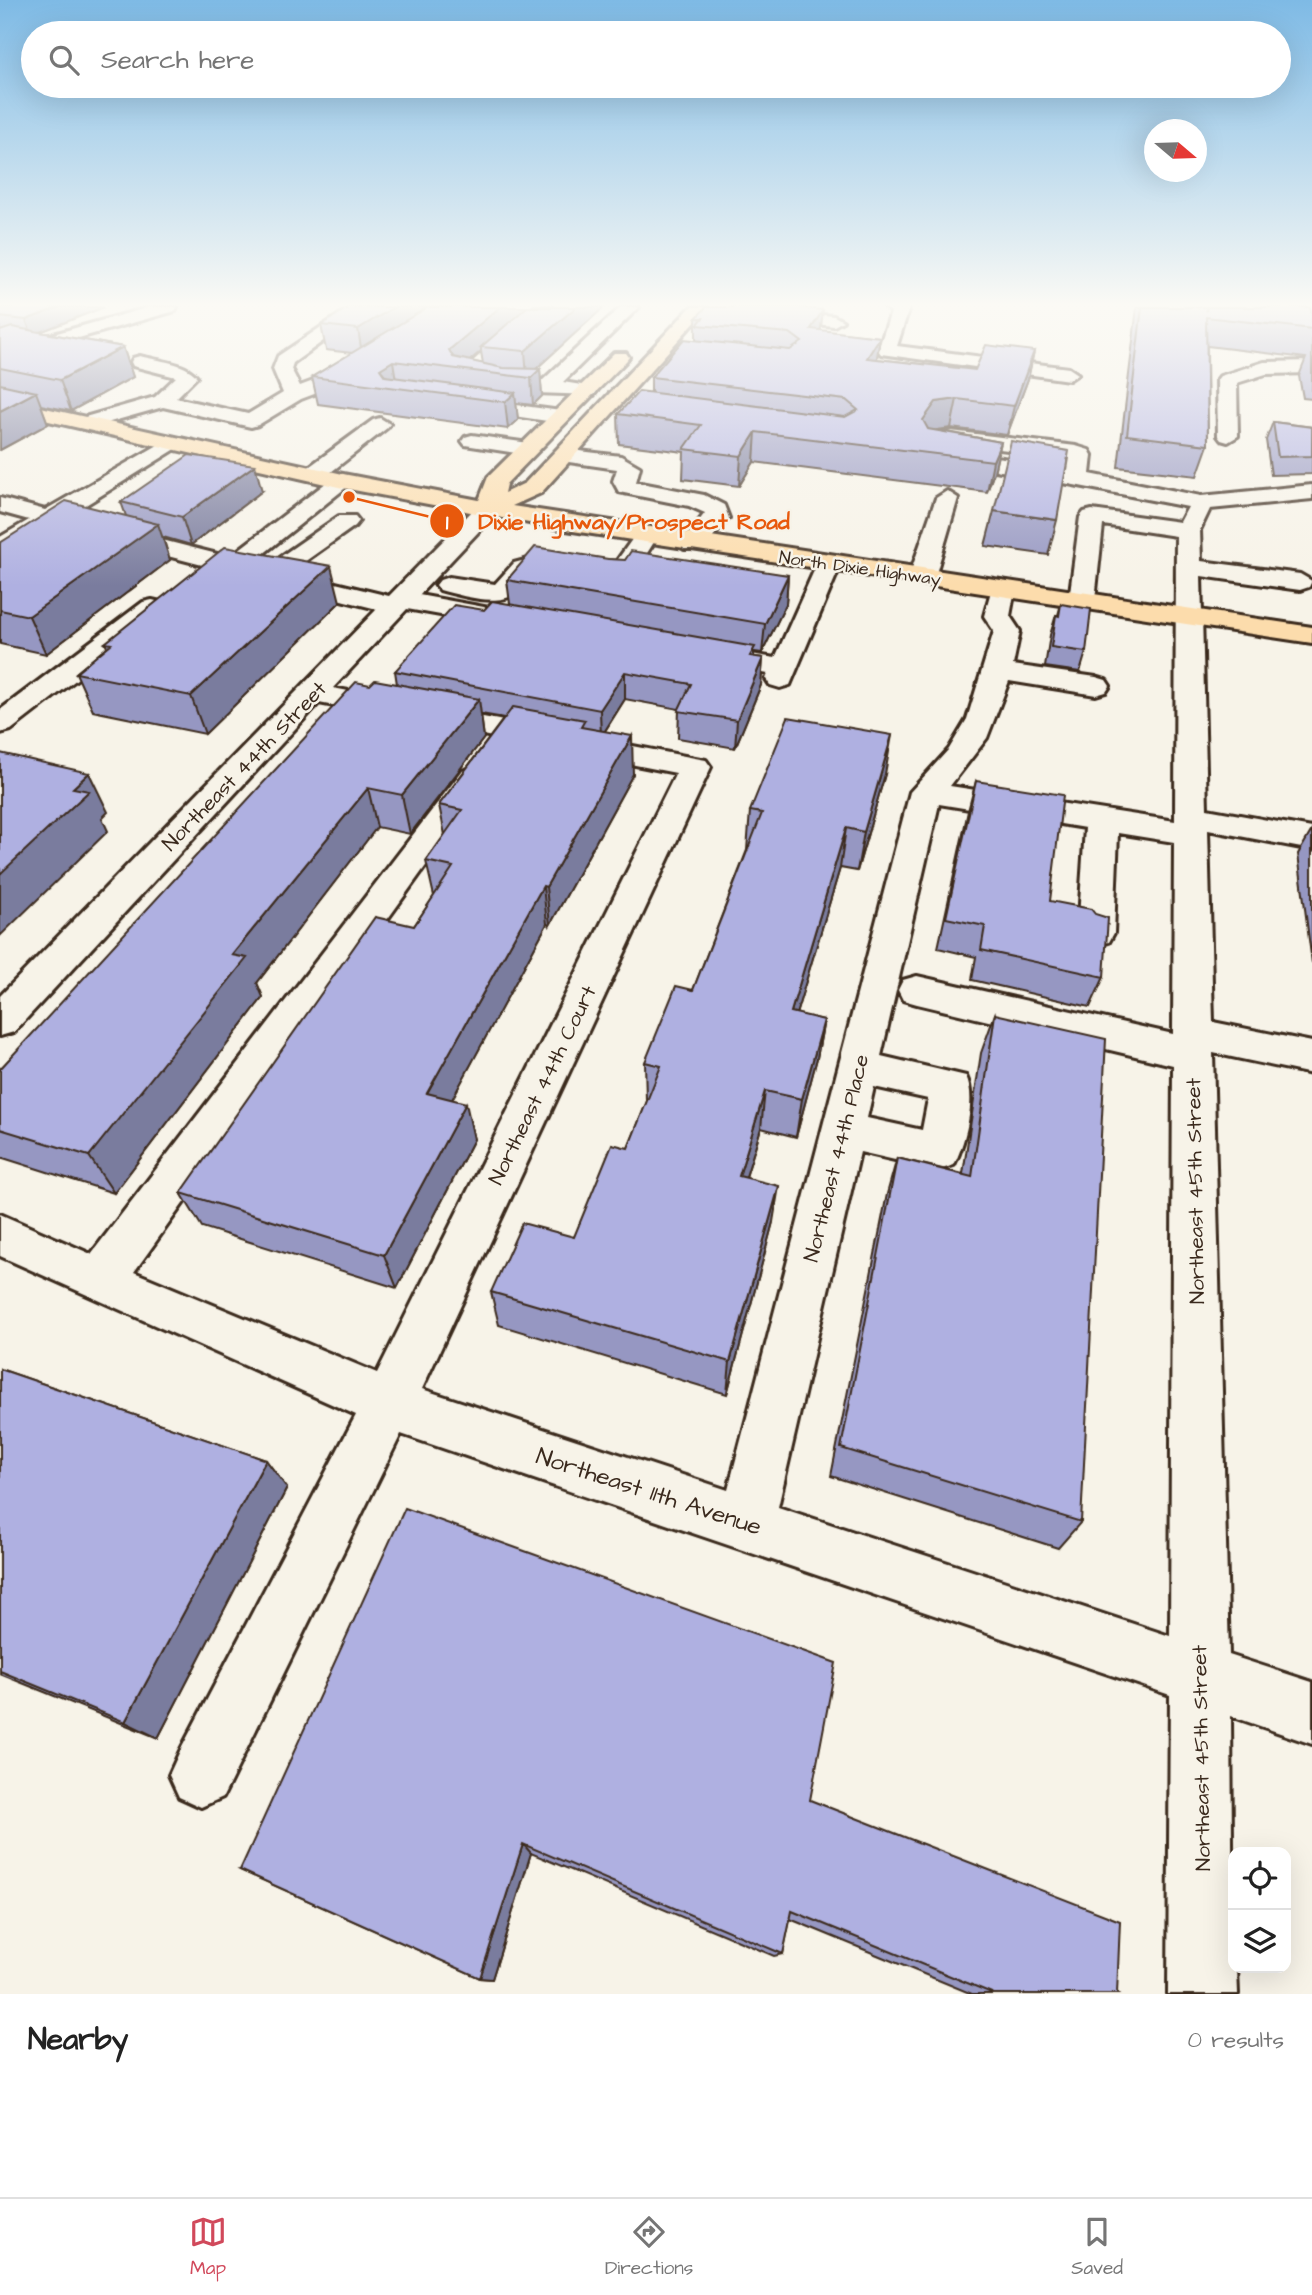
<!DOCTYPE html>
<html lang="en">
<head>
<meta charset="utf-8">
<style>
  :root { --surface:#fff; --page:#f2f2f2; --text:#222; --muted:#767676; --line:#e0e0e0; --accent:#d1495b }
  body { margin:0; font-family:"Architects Daughter",sans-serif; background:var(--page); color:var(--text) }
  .controls { position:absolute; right:21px; bottom:21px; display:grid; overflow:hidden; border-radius:14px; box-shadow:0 7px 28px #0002 }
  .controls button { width:63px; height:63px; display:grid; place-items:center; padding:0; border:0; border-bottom:2px solid var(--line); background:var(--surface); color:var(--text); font:35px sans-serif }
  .compass { position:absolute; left:1144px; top:119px; width:63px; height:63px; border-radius:50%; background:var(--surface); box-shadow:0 7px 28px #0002; rotate:109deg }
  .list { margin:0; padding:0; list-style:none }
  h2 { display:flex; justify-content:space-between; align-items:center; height:91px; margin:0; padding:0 28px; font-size:30px }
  h2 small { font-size:23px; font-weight:400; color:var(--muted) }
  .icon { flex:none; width:38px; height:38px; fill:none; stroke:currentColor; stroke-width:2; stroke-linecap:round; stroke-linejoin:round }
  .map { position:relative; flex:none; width:1312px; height:1994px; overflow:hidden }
  .search { position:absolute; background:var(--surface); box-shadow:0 7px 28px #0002; left:21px; right:21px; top:21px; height:77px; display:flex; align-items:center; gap:18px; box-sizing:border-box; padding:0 24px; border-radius:38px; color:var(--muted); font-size:26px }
  .sheet { height:203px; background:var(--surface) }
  nav { display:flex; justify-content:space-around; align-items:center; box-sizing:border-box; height:98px; border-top:2px solid var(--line); background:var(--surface); font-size:19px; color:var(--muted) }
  nav a { display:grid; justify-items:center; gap:4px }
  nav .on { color:var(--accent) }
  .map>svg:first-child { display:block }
</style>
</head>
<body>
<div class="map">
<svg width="1312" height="1994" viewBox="0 0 1312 1994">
  <rect width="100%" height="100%" fill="#f7f3e8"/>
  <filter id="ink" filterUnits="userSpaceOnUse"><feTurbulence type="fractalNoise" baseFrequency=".0143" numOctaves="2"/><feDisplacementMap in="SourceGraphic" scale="14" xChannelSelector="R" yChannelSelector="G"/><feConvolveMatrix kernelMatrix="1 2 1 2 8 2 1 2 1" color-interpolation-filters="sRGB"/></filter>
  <g filter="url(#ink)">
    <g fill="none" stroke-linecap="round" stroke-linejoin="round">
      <defs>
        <path id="minor" d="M150 307H177L175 311 0 360V349Z
          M351 307H370L293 363 291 369 300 386 340 371 436 311 433 307 454 309 450 317 354 379 301 399 258 425 251 427 163 407 85 429 75 423 78 419 155 397 176 377 133 366 131 362 133 358 140 356C158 361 185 362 197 377L176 398 248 414 283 393 273 369 278 356Z
          M534 307H552L478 374 506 380H543L621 307H639L563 382 594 387 597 391 594 395 506 392 457 381 455 377Z
          M885 307 909 308 897 346 1069 368 1078 374 1069 380 881 354 878 350 891 312Z
          M792 312 834 316 843 321 834 326 786 321 783 317Z
          M1312 361V373L1266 374 1237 383 1238 436 1228 442 1221 440 1218 436 1217 380 1220 376 1264 362Z
          M487 401 561 411 571 417 561 423 480 411 477 407Z
          M380 418 390 424 387 428 322 479H306L303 474 306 469 373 420Z
          M951 431 1076 446 1089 450 1092 455 1090 474 1201 496 1312 485V499L1210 509 1200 530 1201 561 1300 574 1312 581 1309 587 1300 590 1201 576 1207 809 1312 828V850L1208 830 1213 1022 1312 1042V1074L1213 1053 1229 1655 1312 1682V1744L1231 1716 1233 1968H1237L1238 1994H1168L1170 1695 401 1434 223 1797 201 1807 179 1797 169 1775 179 1753 356 1415 0 1256V1214L91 1254 462 771 473 768 484 771 489 778 484 785 134 1272 377 1373 676 773 319 703 14 1032 0 1036V996L377 609 261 580 257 575 261 570 339 516H355L359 521 355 526 290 572 389 596 479 504H495L499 509 495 514 419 595 511 612 515 618 511 624 502 626 407 609 333 688 695 758 706 760 711 767 422 1389 728 1490 910 792 949 749 967 719 994 631 984 616 993 584H1011L1015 589 1010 616 1020 631 1013 665 1096 677 1106 680 1110 686 1106 692 1096 695 1009 681 987 738 950 786 1175 821 1176 536 1103 525 1095 600 1091 606H1073L1069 600 1080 517 1084 512 1092 510 1180 522 1188 507 923 456 920 451 931 434ZM951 443 1066 457 1070 458 1068 470 944 447ZM939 804 1085 828 1078 933 1083 942 1096 946 1109 942 1114 933 1118 833 1174 842 1173 1034 917 976 903 980 898 990 903 1000 917 1004 1173 1065 1170 1636 778 1507 860 1152 939 1170 954 1165C965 1143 977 1098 966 1076L881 1056ZM874 1087 928 1099 922 1130 867 1118Z
          M472 435 529 443 540 449 529 455 465 445 462 441 465 437Z
          M172 437 183 443 179 447 68 516 229 557 335 476 343 474 354 481 242 571 233 573 52 526 0 554V537L29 520 0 512V498L45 510Z
          M563 449 621 456 640 467 636 482 704 495 724 505 729 518 702 549H684L681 544 705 513 689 506 619 492 613 481 617 469 555 460 552 455Z
          M947 491 958 498 935 577 931 582H913L909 577 936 498Z
          M646 529 654 531 658 536C644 557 635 578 609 585L537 572C526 575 523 589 513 595 495 606 459 595 440 590L436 585 440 580 449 577 495 584 514 563 536 557 606 569 613 566 638 531Z
          M829 557 838 559 841 564 790 685 780 688 770 685 766 679 768 674 700 661 696 655 700 649 710 647 775 658 817 564 820 559Z
          M152 600 161 602 165 608 161 614 11 730 0 733V710L143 602Z"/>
        <path id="major" d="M691 307H708L541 493 512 506 1312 627V643L566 530 343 488 0 410V398L343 474 479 500 488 477 614 353H626L629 357 626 361 506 484 504 493 525 483Z"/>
      </defs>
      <use href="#minor" stroke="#3b2a1e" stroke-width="6"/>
      <use href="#major" stroke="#3b2a1e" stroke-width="6"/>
      <use href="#minor" fill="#f7f3e8" fill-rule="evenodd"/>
      <use href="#major" fill="#fcdcac" fill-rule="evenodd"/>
    </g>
    <path fill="#9697c2" stroke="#3b2a1e" stroke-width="2" fill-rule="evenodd" d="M0 307H104L40 332 123 347 133 377 71 411 41 405 48 424 0 450Z
      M604 307 536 369H540L542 396 533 405 516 403 518 420 508 429 318 404 312 377 352 353 326 350 321 325ZM481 351 483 364 470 361Z
      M1137 307H1310L1312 315V399L1303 398 1299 376 1306 358 1207 346 1208 445 1197 476 1118 467Z
      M696 318 880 337 877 359 975 370 1034 351 1028 379 1007 435 951 428 937 430 1001 442 994 472 987 492 754 462 739 486 683 479 684 452 619 444 618 414 651 393V377L696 340Z
      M1273 422 1312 427V474L1271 475 1266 440Z
      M262 491 191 545 163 537 170 560 46 654 0 644V543L126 516 121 502Z
      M994 511 1057 520 1048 555 985 546Z
      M608 559 788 575 786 604 762 653 754 652V657L763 658 761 685 735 748 678 738 679 709 625 699 605 731 633 774 550 925 547 924 452 1099 474 1139 397 1288 202 1227 181 1193 414 926 434 896 426 861 445 835 439 805 504 718 481 714 484 738 410 834 377 827 257 983 263 997 114 1193 0 1157V1069L370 685 397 684 395 671 484 610 510 604 507 580Z
      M340 602 205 734 93 711 76 673 107 647 105 643Z
      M1061 604 1086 652 1080 672 1045 667 1050 635 1056 615H1058Z
      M885 774 857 871 840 868 796 1014 824 1020 817 1058 796 1137 761 1128 746 1177 773 1222 727 1394 499 1325 491 1292 574 1237 628 1148 647 1101 646 1100 645 1062 693 990 747 850 750 811Z
      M976 781 1050 901 1104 977 1090 1007 972 980 976 957 938 948 968 811Z
      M1312 830V963L1298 854Z
      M995 1014 1081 1522 1058 1548 831 1476 887 1194 897 1158 963 1174 981 1053Z
      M0 1369 266 1460 287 1488 158 1738 0 1674Z
      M810 1800 1117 1994H972L790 1919 783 1954 774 1956 531 1853 492 1979 480 1978 240 1870Z"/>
    <path fill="#7a7b9e" stroke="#3b2a1e" stroke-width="2" d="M60 307H104L32 335 26 320Z
      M394 307H432L362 354 358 329Z
      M500 307H530L481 347V351L460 369 449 350Z
      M576 307H604L527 377 525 351Z
      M823 310 820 336 811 329Z
      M880 337 876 364 867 358Z
      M123 347 133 377 71 411 60 380Z
      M1034 351 1028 379 1007 435 1014 406Z
      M393 361 397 387 396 388 380 369Z
      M540 369 542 396 533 405 531 378Z
      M36 392 48 424 0 450V411Z
      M515 393 518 420 508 429 505 402Z
      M957 399 951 428 931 431 918 450 923 420 936 402Z
      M756 432 754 462 739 486 741 456Z
      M1001 442 994 472 987 492 993 461Z
      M255 465 262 491 191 545 182 517Z
      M158 524 170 560 46 654 29 616Z
      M331 566 340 602 205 734 191 696Z
      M788 575 786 604 762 653 765 624Z
      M763 658 761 685 735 748 737 720Z
      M625 672V699L601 737 600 710Z
      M479 699 484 738 410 834 402 795Z
      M892 735 885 774 857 871 864 832Z
      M632 736 633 774 550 925 546 887Z
      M89 773 108 812 102 818 108 831 0 936V874L73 788Z
      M368 788 377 827 257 983 263 997 114 1193 89 1156 232 955Z
      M846 828 840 868 785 1051 791 1012Z
      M543 886 547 924 436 1129 427 1093Z
      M824 1020 817 1058 796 1137 802 1099Z
      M765 1091 761 1128 735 1212 739 1176Z
      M466 1103 474 1139 397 1288 384 1255Z
      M779 1186 773 1222 727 1394 730 1362Z
      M266 1460 287 1488 158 1738 125 1722Z
      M523 1844 531 1853 492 1979 480 1978Z"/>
    <path fill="#afb0e1" stroke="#3b2a1e" stroke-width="2" d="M0 307H60L26 320 0 317Z
      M349 307H394L358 329 321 325Z
      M428 307H500L449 350 453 357 503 368 540 369 531 378 393 361 380 369 385 376 515 393 505 402 312 377Z
      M527 307H576L525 351 481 347Z
      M706 307H796L823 310 811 329 880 337 867 358 975 370 986 345 1034 351 1014 406 957 399 936 402 923 420 928 429 1001 442 993 461 756 432 741 456 684 449 701 425 618 414 639 391 845 417 858 410 846 400 651 377 684 339 790 350 802 342 790 333 697 325 703 318H696Z
      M1142 307H1206V311L1207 307H1310L1312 315V329L1206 317 1208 445 1127 435Z
      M12 327 123 347 60 380 0 368V331Z
      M0 384 36 392 0 411Z
      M1273 422 1312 427V456L1278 457Z
      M1011 441 1069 451 1057 520 994 511Z
      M189 455 255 465 182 517 121 502Z
      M66 501 158 524 29 616 0 610V543Z
      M225 547 331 566 191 696 76 673 111 644 105 643Z
      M535 547 608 559 625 560 631 551 788 575 765 624 507 580Z
      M492 601 755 647 750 656 763 658 737 720 678 711 691 684 625 672 600 710 395 671 454 605 484 610Z
      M1061 604 1091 609 1086 652 1051 647 1056 615 1059 616Z
      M375 680 479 699 402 795 368 788 232 955 247 958 89 1156 0 1129V1069L356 682 370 685Z
      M513 707 585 720 581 727 632 736 546 887 543 886 427 1093 466 1103 384 1255 181 1193 375 917 414 926 453 867 426 861 462 810 439 805Z
      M788 717 892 735 864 832 846 828 791 1012 824 1020 802 1099 765 1091 739 1176 779 1186 730 1362 491 1292 522 1223 574 1237 612 1144 628 1148 661 1066 645 1062 676 986 693 990 762 813 750 811Z
      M0 753 89 773 73 788 89 791 0 874Z
      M976 781 1063 795 1050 901 1091 909 1095 914 1108 918 1104 977 981 950 985 926 946 918Z
      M995 1014 1106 1039 1081 1522 841 1448 897 1158 972 1177Z
      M0 1369 266 1460 125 1722 0 1671Z
      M405 1508 836 1663 810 1800 1120 1921 1117 1994H994L792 1911 783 1954 523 1844 480 1978 240 1870Z"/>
  </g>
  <linearGradient id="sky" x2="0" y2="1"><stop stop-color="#7ebae5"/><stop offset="0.52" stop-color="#fbfaf5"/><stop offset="1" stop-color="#fbfaf5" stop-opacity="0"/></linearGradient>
  <rect width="1312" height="586" fill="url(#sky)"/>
  <g text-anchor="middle" stroke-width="5" stroke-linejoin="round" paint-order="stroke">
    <g font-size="18" fill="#3b2a1e" stroke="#f7f3e8">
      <text transform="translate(860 568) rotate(8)" y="6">North Dixie Highway</text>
    </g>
    <g font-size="21" fill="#3b2a1e" stroke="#f7f3e8">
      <text transform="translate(244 766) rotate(-46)" y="7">Northeast 44th Street</text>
      <text transform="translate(542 1085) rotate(-64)" y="7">Northeast 44th Court</text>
      <text transform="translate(836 1158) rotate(-76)" y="7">Northeast 44th Place</text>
      <text transform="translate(1195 1191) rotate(-91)" y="7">Northeast 45th Street</text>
      <text transform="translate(1201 1758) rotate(-91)" y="7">Northeast 45th Street</text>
    </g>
    <g font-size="24" fill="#3b2a1e" stroke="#f7f3e8">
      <text transform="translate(649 1491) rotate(18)" y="8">Northeast 11th Avenue</text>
    </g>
  </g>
  <path fill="none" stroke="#e8590c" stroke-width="2.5" d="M349 497L447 521"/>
  <g fill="#e8590c" stroke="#f7f3e8" stroke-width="2.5">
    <circle cx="349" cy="497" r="7"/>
    <circle cx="447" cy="521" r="18"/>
  </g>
  <g font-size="21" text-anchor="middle" font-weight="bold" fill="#fff">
    <text x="447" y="529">1</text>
  </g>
  <g font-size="23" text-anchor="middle" font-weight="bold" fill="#e8590c" stroke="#f7f3e8" stroke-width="5" stroke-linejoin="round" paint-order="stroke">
    <text x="634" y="529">Dixie Highway/Prospect Road</text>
  </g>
</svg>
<div class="controls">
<button><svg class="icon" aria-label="locate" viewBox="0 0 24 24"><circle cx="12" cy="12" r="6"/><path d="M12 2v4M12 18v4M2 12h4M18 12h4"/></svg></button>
<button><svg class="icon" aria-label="layers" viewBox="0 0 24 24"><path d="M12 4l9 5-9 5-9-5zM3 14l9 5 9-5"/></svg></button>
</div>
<svg class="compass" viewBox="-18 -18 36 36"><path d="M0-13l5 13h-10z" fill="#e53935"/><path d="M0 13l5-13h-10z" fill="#767676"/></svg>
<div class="search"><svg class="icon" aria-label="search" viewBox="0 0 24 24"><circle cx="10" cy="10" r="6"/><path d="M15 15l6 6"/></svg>Search here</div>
</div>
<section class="sheet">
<h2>Nearby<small>0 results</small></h2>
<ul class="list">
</ul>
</section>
<nav>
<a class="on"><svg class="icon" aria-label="map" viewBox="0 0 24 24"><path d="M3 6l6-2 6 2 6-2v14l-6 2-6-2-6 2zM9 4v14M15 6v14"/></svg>Map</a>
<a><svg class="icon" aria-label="directions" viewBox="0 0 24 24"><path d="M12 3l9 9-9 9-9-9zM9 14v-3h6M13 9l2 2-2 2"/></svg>Directions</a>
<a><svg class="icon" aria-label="saved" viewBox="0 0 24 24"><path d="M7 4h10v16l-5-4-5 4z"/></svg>Saved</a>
</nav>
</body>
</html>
